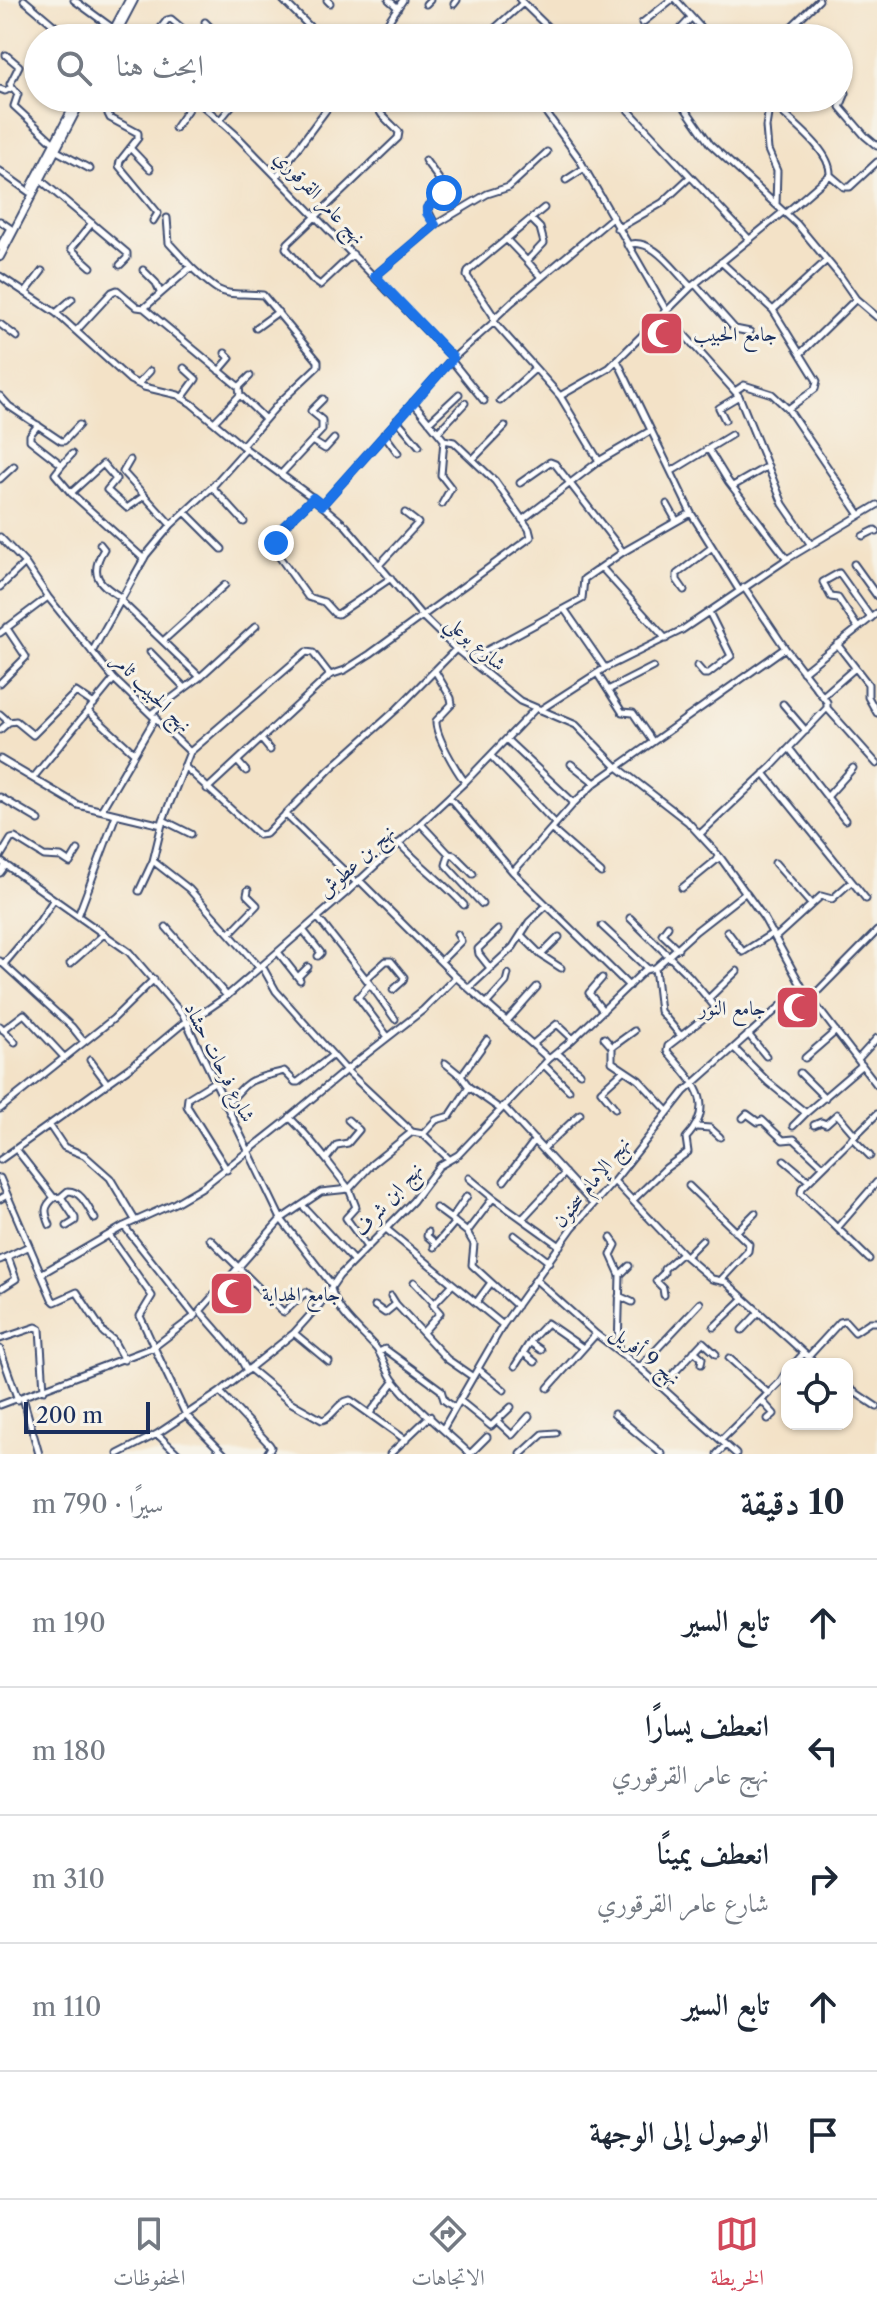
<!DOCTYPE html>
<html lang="ar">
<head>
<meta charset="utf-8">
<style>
  :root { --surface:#fff; --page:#f2f2f3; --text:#1f2937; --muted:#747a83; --line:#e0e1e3; --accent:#d1495b }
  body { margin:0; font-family:"Libre Caslon Text",Amiri,serif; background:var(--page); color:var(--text); direction:rtl }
  .controls { position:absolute; right:24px; bottom:24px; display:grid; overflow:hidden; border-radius:16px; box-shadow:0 2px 6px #0004 }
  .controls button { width:72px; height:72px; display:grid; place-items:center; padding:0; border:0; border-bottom:2px solid var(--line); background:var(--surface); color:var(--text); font:40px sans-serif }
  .scale { position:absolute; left:24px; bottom:20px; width:126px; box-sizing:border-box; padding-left:8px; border:4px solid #1b2f5e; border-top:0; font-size:22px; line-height:28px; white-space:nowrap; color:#1b2f5e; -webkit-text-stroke:6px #f7f3e8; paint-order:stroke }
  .stop { position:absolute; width:24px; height:24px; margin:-18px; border:6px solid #1a73e8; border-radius:50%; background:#fff }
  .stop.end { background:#1a73e8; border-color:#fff; box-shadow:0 2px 8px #0008 }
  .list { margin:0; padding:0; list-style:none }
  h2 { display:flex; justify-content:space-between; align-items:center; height:104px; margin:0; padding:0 32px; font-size:34px }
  h2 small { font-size:26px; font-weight:400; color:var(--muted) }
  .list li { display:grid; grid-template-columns:52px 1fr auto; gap:24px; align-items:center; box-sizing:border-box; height:128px; padding:0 32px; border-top:2px solid var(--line) }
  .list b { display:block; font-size:30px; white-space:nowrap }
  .list p { margin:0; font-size:26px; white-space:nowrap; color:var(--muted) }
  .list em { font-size:26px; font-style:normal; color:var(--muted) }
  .icon { flex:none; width:44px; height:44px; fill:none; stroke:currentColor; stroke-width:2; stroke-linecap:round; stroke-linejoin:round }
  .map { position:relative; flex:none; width:877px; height:1454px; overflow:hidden; direction:ltr }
  .search { position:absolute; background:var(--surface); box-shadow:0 2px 6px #0004; left:24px; right:24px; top:24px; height:88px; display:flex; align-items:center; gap:20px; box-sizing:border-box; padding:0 28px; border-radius:44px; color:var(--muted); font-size:30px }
  .sheet { height:744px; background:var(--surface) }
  nav { display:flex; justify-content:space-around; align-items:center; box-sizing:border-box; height:112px; border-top:2px solid var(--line); background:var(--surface); font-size:22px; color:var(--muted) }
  nav a { display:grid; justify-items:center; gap:4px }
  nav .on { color:var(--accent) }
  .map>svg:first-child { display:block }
</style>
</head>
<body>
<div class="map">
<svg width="877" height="1454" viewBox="0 0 877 1454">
  <rect width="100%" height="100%" fill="#f7f3e8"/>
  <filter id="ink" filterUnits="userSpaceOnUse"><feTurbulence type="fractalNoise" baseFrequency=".0125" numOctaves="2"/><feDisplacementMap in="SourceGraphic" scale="16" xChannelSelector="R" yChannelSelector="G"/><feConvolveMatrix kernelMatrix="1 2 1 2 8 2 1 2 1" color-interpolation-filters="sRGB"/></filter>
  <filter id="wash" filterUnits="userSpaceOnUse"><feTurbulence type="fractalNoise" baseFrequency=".006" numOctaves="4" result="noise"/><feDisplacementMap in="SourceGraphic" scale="32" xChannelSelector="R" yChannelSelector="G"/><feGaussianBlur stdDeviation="1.8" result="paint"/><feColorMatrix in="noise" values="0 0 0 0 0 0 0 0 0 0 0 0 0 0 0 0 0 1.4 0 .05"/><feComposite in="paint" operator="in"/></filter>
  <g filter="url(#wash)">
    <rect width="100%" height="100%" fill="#f3e2c7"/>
  </g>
  <g filter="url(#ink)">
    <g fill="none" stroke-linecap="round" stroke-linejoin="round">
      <defs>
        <path id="minor" d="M24 0 69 38
          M74 0 126 38
          M283 0 311 28 304 38
          M327 0 330 3
          M389 0 398 8
          M520 0 559 38
          M676 0 710 38
          M426 4 430 0
          M454 4 457 0
          M205 22 221 38
          M642 23 671 0
          M356 29 368 38
          M494 29 523 3
          M46 38 55 26
          M153 38 167 20 171 19 184 30 180 35
          M377 38 403 0
          M672 38 691 18
          M779 38 792 26
          M804 38 792 26 819 0
          M33 54 38 49
          M6 55 19 66 10 84 18 94 14 106 54 143
          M839 81 846 93 840 107 865 136 877 146
          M0 89 5 91 11 88
          M119 98 108 114 110 118 138 133V138L120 161 119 166 158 213 153 221
          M194 98 236 135 453 358
          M563 98 547 110V114L578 157 666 310
          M617 98 750 240
          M678 98 710 144 797 224 840 276 856 299 877 317
          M767 98C784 117 832 149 830 175
          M770 101 766 127 768 150 777 171 776 205
          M220 120 238 98
          M175 128 195 99
          M130 148 150 169
          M55 150 90 169
          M425 160 446 189 427 208 435 225
          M0 171 29 192
          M277 176 335 98
          M37 177 127 253V258L120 265
          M566 180 583 169
          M786 213 830 175 844 187H850L877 162
          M613 217 512 302 497 316 494 322 560 396 609 368 691 287 783 212
          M167 218 169 243 191 267
          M531 219 540 228 544 243 527 261 541 277
          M0 221 10 228
          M617 229 662 203 690 177
          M506 239 527 261
          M627 245C653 236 674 271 691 287
          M353 254 320 285 313 280 286 248 288 243 398 138 399 132 382 115 371 98
          M721 262 773 310 827 260
          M91 267 71 249 92 223
          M143 270 156 283 160 292
          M0 276 56 313 130 380 144 387 178 395 192 404 242 446 313 498 346 526 422 616 456 649 520 701 576 725 616 766 688 822 720 857 764 918 802 987 877 1085
          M375 276 435 225 487 194 509 187 547 152
          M695 284 735 329 750 332
          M26 292 42 271
          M144 308 239 387 240 395
          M773 310 817 381 815 389 788 409
          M664 312 739 396 783 504 811 545
          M56 313 72 299
          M0 324 17 337
          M256 328 278 312
          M76 331 112 292 117 290 137 307 144 308 191 267C225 299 220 292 263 295L318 361V366L280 402 242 446
          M801 353 856 299
          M451 360 484 401
          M617 360 691 513 739 590
          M219 371 230 358 225 353
          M138 384 150 371
          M239 387 250 376
          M735 391 744 385 772 394 788 409 860 515
          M0 396 9 406 61 441H64L79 425
          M560 396 599 461
          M182 398 196 379 184 368
          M500 401 535 369
          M397 420 419 446
          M725 420 719 408 739 396
          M214 422 240 395 265 419
          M429 422 459 394
          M38 425 30 435V440L62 465 72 454
          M438 432 465 403
          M384 434 398 453
          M312 441 325 449 334 439
          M709 450 728 481 787 559
          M473 459 505 426
          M130 460 123 472 171 525
          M62 465 55 474 71 493 144 559
          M672 471 731 435
          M281 474 322 430V420L311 411 323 399
          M0 479 14 466
          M520 483 550 462 555 464 623 552 691 513
          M733 486 768 466
          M212 487 244 522
          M71 493 103 464 116 479 107 490 127 508 144 496
          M313 498 282 528 273 548 308 597 324 602 334 613 338 614 391 578
          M442 504 451 488 441 475 444 440
          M667 504 676 520
          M322 505 451 360 494 322 493 315 467 276 468 271 544 208
          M185 512 222 549
          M522 520 599 461 650 431
          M863 536 875 530 877 532
          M0 537 25 563 48 597 114 679 190 752 163 820 153 861 139 891
          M100 544 104 549C88 575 99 584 122 598
          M380 564 418 523 405 513
          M854 564 877 596
          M602 568 666 639
          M0 587 25 563
          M684 590 677 580V574L711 548
          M120 600 200 677
          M565 610 605 668
          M858 628 838 598 831 597 823 582 839 573 871 618
          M0 633 48 597
          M163 641 225 585
          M837 644 868 684V697L877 713
          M92 652 146 555 171 525 212 487 246 449
          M150 652 184 687
          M469 660 582 599 584 579 623 552
          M697 666 704 674H708L731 656 709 612
          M435 671 451 698 452 704 436 721C435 735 456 770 465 782
          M803 672 877 613
          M597 673 622 712 633 713 652 741
          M0 683 26 657 6 627
          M608 690 653 667
          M823 696 855 668
          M783 704 806 731
          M827 708 877 764
          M540 710 605 668 682 630 787 559 877 505
          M88 711 133 752
          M152 713 200 677 256 626
          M0 714 9 722 0 730
          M9 722 16 721 33 735 76 692 94 704
          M261 739 270 750
          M506 739 574 803
          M789 748 845 820
          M190 752 306 652 313 653 330 675
          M491 756 555 823
          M0 759 78 805 162 825
          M237 761 246 771
          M571 764 595 783
          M184 766 259 835 266 834 330 769 397 709 456 649
          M764 773 866 899
          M33 778 114 679
          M207 789 330 675 345 670 370 654 531 537 529 529 495 481 454 442 444 440 413 402
          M0 797 39 820
          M449 797 513 872 574 803 595 783 785 648 744 587
          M827 797 853 768
          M102 809 156 717
          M285 814 357 883
          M163 820 191 834
          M421 824 449 854 454 855 473 874
          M551 829 601 873
          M700 834 771 767 827 708V702L785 648
          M399 843C420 866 443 882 464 905
          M449 854 446 865 482 904
          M0 857 11 839 15 838 44 856 61 857 70 863 78 850
          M0 861 129 952 183 1015 281 1219 332 1285
          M153 861 189 889 260 968
          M775 863 811 904
          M513 872 629 986
          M0 873 6 865
          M359 880 456 977 549 1059
          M682 888 720 857
          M78 916 116 815
          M318 918 370 984 358 997 388 1037
          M630 918 690 977 714 1006V1010L681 1036 660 1011 655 968
          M602 926 648 969
          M668 926 662 934 678 949
          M166 927 227 996
          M303 930 321 953 318 956
          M727 931 743 952 773 933
          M230 933 257 905 247 895 248 890
          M521 935 541 955 561 968
          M775 938 821 896 832 899 851 882
          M278 952 300 980
          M541 955 559 937
          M0 961 72 1027 84 1042
          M441 961 461 941 457 934
          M4 964 39 922 54 899
          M70 964 104 934
          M262 966 276 991 346 1070 423 1010 456 977
          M490 968 479 954 478 949 498 930
          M298 977 308 967
          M602 978 589 993 603 1011
          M366 979 386 961H391L404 977 403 981 393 990
          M370 984 395 1019
          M469 988 513 947 529 922 547 905
          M708 999 737 971
          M810 999 877 931
          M487 1003 506 982 508 974
          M507 1021 537 987
          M188 1023 227 996 348 891 465 782 535 709
          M0 1026 15 1042
          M3 1030 24 1014 64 1057
          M634 1031 612 1047V1062L639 1080 667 1110
          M748 1034 766 1056
          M604 1038 612 1047
          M533 1044 557 1024 573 1039
          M734 1048 768 1082 806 1113 862 1065
          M557 1053 580 1073
          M805 1058 836 1031
          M858 1059 877 1038
          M90 1060 107 1083
          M544 1065 569 1090
          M800 1073 825 1098
          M461 1076 487 1040
          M214 1082 188 1098 187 1106 227 1170
          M469 1087 500 1109
          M224 1103C239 1096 237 1090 248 1083 258 1076 272 1075 284 1071L295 1082H298L333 1055
          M503 1106 593 1204
          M615 1108 601 1091 623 1071
          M0 1109 113 1019 154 979
          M290 1117 346 1070 412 1132 423 1134 449 1159
          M743 1118 747 1114 758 1122 762 1120 783 1140 794 1139 823 1166
          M814 1125 821 1122 826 1124 837 1114 855 1135
          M50 1126 64 1147 84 1155 110 1178 135 1220
          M793 1126 806 1113
          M697 1127 710 1128 720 1137
          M423 1134 436 1120 450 1116 469 1087 461 1076 445 1063
          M852 1138 870 1156
          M16 1149 54 1198 61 1197 68 1191C82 1191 88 1208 95 1219
          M543 1149 580 1114
          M327 1158 337 1145 348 1143 359 1130 348 1120
          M0 1160 133 1065 186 1021
          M784 1160 809 1181
          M0 1178 52 1299 55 1302 77 1292 104 1333 113 1340 124 1360
          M469 1178 493 1198
          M504 1181 535 1140
          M614 1181 684 1255 712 1279 726 1282 816 1364
          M689 1186 749 1244 748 1251 721 1280
          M467 1196 451 1219 467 1232 474 1244 472 1265 517 1306
          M61 1197 75 1218V1221L67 1226
          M0 1199 7 1195
          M633 1200 666 1168 688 1152 686 1138C719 1103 691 1080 667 1051L668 1046 681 1036
          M302 1205 353 1260
          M436 1208 451 1219
          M523 1218 565 1173
          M50 1225C45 1213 43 1207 54 1198
          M838 1227 877 1182
          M385 1228 453 1284 433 1305 440 1313 424 1331
          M428 1232 427 1236 436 1244
          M467 1232 493 1198 560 1246
          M736 1232 755 1213
          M109 1235 152 1296 140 1316 154 1347 196 1315
          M514 1235 549 1262
          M611 1238 616 1245 611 1255 620 1275 618 1349
          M210 1239 282 1311 284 1312 306 1292 320 1304
          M367 1247 346 1218 356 1207 349 1189 372 1164 412 1132
          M434 1247 455 1222
          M686 1256 702 1240
          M869 1259 801 1193 802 1188 877 1114
          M0 1260 29 1246
          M41 1274 124 1226
          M620 1275 629 1266
          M536 1280 596 1334 639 1367 736 1454
          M414 1282 434 1303
          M453 1284 503 1325
          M2 1288 16 1279 8 1257
          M331 1289C339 1315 359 1329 376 1348 384 1358 386 1371 394 1381 412 1405 447 1432 470 1454L487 1437
          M664 1295 663 1288 656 1281 664 1273V1269L682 1253
          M391 1296 396 1304
          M619 1296 632 1302
          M476 1303 490 1284
          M375 1306 385 1313 396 1304 447 1359 473 1377
          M195 1316 124 1226 175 1203 204 1186 290 1118C313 1140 329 1164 349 1189L321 1192 281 1219 200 1311 239 1356 247 1371
          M714 1327 743 1299
          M742 1330 758 1313
          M294 1333 329 1362
          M0 1339 36 1327 40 1329 44 1390
          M531 1343 541 1350
          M0 1349 18 1400
          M694 1351 702 1358 701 1364
          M379 1352 385 1349 441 1390 444 1400 455 1408
          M525 1354 535 1362
          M808 1357 840 1322 845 1321 855 1332 870 1322H877
          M729 1358 769 1394
          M794 1364 803 1354
          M515 1366 532 1339 547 1323 583 1348
          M640 1367 700 1303
          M250 1369 290 1402 322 1420C333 1418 337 1402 350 1400L406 1440
          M478 1369 504 1390
          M661 1387 703 1342 716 1354
          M847 1387 877 1407
          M548 1388 596 1334
          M220 1392 269 1444 271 1447 267 1454
          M23 1398 39 1454
          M459 1400 491 1426 511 1407
          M762 1401 774 1414 768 1419
          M0 1405 154 1347 186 1415 224 1454
          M370 1413 394 1382
          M614 1414 662 1454
          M497 1421 512 1435 529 1416
          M443 1429 503 1325 573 1227 614 1181 684 1092 802 987
          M157 1434 178 1454
          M721 1440 780 1382 787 1371
          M118 1454 157 1434 220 1392 294 1333 320 1304 339 1276 413 1201 439 1166 458 1155 549 1059 572 1040 645 970 655 968 696 931 746 892
          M390 1454 430 1416
          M521 1454 543 1434 556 1433
          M717 1454 726 1445"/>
        <path id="major" d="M109 38 129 0
          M114 38 134 0
          M31 187 78 98
          M0 247 10 229
          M0 257 83 98"/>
      </defs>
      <use href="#minor" stroke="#3b4a6e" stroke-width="9"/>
      <use href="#major" stroke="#3b4a6e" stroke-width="10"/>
      <use href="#minor" stroke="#fff" stroke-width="5"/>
      <use href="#major" stroke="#fff" stroke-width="6"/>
    </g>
  </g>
  <g fill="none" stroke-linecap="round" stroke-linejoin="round" filter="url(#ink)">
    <path stroke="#1a73e8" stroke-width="10" d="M276 543 282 528 313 498 322 505 453 358 375 276 435 225 427 213V208L444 193"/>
  </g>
  <defs>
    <symbol id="mosque-square" viewBox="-11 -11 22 22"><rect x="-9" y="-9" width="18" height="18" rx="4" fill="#d1495b" stroke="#f7f3e8"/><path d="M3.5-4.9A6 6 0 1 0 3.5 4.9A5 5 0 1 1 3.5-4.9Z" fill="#fff"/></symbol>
  </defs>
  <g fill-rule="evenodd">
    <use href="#mosque-square" x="636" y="308" width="51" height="51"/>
    <use href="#mosque-square" x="772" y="982" width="51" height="51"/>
    <use href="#mosque-square" x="206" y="1268" width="51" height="51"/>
  </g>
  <g text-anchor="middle" stroke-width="6" stroke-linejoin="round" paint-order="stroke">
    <g font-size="20" fill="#1b2f5e" stroke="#f7f3e8">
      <text transform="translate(320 197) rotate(46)" y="7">نهج عامر القرقوري</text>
      <text transform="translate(476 643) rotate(41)" y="7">شارع بوعلي</text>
      <text transform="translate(152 692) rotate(45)" y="7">نهج الحبيب ثامر</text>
      <text transform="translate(356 861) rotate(-43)" y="7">نهج بن عطوش</text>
      <text transform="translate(220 1062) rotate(63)" y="7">شارع فرحات حشاد</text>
      <text transform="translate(591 1182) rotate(-51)" y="7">نهج الإمام سحنون</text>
      <text transform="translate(388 1199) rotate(-48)" y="7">نهج ابن شرف</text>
      <text transform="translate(646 1355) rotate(39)" y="7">نهج 9 أفريل</text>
    </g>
    <g font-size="20" fill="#1b2f5e" stroke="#f7f3e8" text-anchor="start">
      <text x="693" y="341">جامع الحبيب</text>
      <text x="766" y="1015" text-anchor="end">جامع النور</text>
      <text x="262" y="1301">جامع الهداية</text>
    </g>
  </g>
</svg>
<div class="controls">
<button><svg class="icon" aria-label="locate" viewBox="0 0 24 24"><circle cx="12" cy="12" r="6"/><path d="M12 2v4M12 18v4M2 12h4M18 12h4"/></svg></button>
</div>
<div class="scale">200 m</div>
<div class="stop" style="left:444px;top:193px"></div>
<div class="stop end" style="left:276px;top:543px"></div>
<div class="search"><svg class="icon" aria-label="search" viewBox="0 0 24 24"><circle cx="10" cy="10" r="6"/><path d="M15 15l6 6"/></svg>ابحث هنا</div>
</div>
<section class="sheet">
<h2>10 دقيقة<small>سيرًا · 790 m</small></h2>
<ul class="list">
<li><svg class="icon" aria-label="ahead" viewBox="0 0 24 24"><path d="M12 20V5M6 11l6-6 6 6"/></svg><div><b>تابع السير</b></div><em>190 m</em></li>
<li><svg class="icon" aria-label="left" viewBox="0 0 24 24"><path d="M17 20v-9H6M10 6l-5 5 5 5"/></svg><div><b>انعطف يسارًا</b><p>نهج عامر القرقوري</p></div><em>180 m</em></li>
<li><svg class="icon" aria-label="right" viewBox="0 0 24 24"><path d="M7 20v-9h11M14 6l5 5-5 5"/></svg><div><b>انعطف يمينًا</b><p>شارع عامر القرقوري</p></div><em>310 m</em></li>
<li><svg class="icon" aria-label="ahead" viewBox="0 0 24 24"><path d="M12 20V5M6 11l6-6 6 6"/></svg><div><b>تابع السير</b></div><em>110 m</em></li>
<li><svg class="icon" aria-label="arrive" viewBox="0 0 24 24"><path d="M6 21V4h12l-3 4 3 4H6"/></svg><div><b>الوصول إلى الوجهة</b></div></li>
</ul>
</section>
<nav>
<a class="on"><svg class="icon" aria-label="map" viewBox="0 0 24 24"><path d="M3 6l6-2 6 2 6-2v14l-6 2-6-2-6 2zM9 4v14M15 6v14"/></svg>الخريطة</a>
<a><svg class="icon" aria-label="directions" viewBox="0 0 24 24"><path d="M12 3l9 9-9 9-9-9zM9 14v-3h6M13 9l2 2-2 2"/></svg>الاتجاهات</a>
<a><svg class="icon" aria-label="saved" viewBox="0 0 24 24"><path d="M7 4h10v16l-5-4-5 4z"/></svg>المحفوظات</a>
</nav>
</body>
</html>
